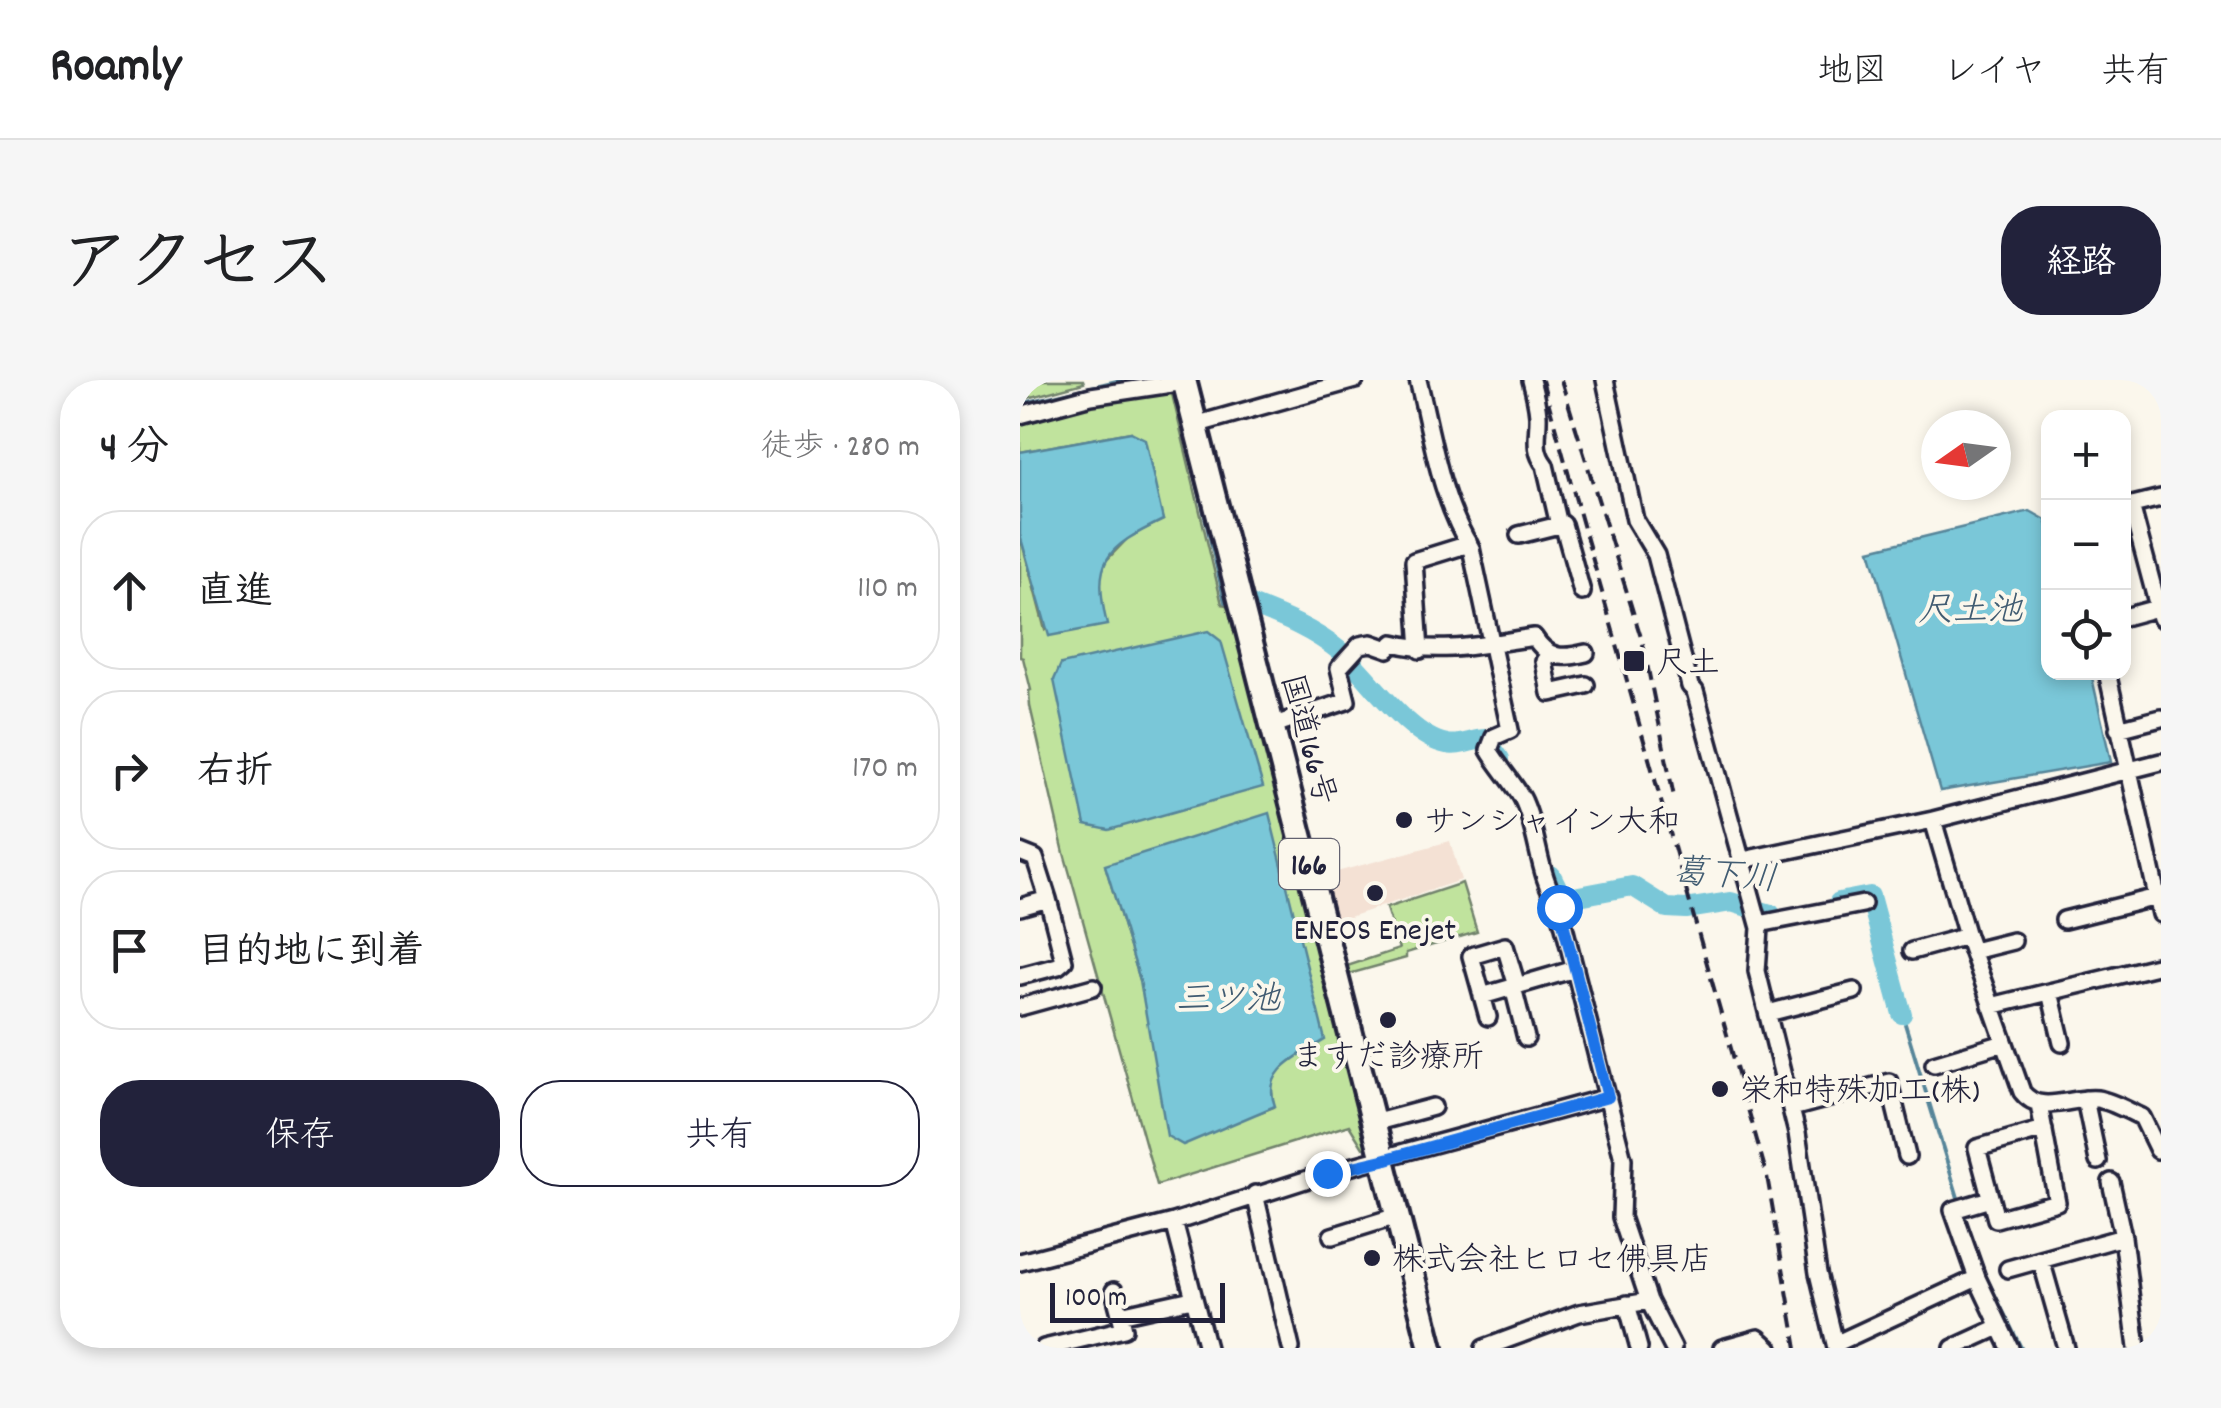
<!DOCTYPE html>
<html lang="ja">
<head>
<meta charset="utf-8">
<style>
  :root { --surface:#fff; --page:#f6f6f6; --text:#202124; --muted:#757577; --line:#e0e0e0; --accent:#22223b }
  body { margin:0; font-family:Dekko,"Klee One",sans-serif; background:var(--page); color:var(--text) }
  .controls { position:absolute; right:30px; top:30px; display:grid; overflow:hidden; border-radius:20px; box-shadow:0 5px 15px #0003 }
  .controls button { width:90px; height:90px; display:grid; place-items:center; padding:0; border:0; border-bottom:2px solid var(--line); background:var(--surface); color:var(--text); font:50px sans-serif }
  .compass { position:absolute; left:901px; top:30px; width:90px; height:90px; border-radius:50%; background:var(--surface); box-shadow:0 5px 15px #0003; rotate:256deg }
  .scale { position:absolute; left:30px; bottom:25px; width:175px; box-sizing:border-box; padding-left:10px; border:5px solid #22223b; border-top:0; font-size:28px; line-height:35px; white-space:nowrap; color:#22223b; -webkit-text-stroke:8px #fbf7ec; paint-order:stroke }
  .stop { position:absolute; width:30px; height:30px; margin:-22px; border:8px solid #1a73e8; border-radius:50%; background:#fff }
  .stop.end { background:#1a73e8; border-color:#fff; box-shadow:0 2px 10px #0008 }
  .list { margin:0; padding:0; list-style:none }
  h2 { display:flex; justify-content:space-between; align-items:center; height:130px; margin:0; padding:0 40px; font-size:42px }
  h2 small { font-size:32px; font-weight:400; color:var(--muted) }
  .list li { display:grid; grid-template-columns:65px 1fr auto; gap:30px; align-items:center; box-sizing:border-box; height:160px; margin:0 20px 20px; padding:0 20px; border:2px solid var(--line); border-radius:40px }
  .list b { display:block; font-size:38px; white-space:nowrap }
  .list em { font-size:32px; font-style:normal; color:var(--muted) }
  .actions { display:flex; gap:20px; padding:30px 40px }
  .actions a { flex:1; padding:22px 0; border:2px solid var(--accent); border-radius:40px; text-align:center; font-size:35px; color:var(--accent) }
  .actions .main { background:var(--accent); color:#fff }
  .icon { flex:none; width:55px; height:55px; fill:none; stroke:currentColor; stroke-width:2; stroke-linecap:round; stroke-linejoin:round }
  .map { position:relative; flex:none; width:1141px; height:968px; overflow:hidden; border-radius:40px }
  header { display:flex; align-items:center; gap:60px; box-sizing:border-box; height:140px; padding:0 50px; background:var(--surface); border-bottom:2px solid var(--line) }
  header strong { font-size:48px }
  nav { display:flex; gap:55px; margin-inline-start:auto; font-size:35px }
  .intro { display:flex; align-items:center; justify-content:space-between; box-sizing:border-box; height:240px; padding:0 60px }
  h1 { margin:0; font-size:70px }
  .button { padding:25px 45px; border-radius:40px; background:var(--accent); color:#fff; font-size:35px; font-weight:700 }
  main { display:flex; gap:60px; padding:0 60px }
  aside { flex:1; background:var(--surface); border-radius:40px; box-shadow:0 5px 15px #0003 }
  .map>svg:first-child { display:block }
</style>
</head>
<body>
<header>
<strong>Roamly</strong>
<nav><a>地図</a><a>レイヤ</a><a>共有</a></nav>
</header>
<div class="intro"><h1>アクセス</h1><a class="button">経路</a></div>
<main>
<aside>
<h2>4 分<small>徒歩 · 280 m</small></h2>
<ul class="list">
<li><svg class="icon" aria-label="ahead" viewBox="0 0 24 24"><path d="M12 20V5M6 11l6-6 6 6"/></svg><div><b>直進</b></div><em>110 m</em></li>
<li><svg class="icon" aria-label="right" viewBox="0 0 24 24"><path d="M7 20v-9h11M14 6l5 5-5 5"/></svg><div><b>右折</b></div><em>170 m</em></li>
<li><svg class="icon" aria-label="arrive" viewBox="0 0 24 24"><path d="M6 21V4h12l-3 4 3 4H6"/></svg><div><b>目的地に到着</b></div></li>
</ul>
<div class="actions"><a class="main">保存</a><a>共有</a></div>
</aside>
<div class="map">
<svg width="1141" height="968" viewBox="0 0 1141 968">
  <rect width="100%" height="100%" fill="#fbf7ec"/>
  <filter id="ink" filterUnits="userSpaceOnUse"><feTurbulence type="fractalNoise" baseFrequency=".01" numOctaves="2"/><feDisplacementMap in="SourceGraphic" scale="20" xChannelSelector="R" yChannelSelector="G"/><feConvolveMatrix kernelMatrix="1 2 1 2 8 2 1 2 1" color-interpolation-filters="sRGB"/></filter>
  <g filter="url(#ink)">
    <path fill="#f4e1d4" d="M430 461 441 500 314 542 302 496Z"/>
    <path fill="#c0e39d" stroke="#71826c" stroke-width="2.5" fill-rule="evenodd" d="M0 0H63L64 3 0 20Z
      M144 12 152 14 202 224 213 227 350 767 343 768 329 745 137 805 44 473 10 326 9 311 11 310 3 278 0 277V155L25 250 78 207 85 182 110 156 143 140 111 52 0 72V42L64 25ZM85 485 259 689 251 705 254 727 238 733 120 600Z
      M442 503 457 552 386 573V578L329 594 327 586 379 569 366 528Z"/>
    <path fill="#7ac7d8" stroke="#578599" stroke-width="2.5" d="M111 52 125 59 143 140C85 168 72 180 87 245L29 256 0 155V72Z
      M1010 131 1026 140 1028 147V292L1071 293 1091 382 920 411 850 170Z
      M188 251 201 261 243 407 89 450 65 445 34 300 41 284Z
      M249 433 305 660C279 676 241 690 255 726L163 765 147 756 120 600 85 485Z"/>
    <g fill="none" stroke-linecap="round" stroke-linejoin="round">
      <path stroke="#578599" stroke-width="4" d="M156 13 205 222
        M0 24 101 0
        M882 634 939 821
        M942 830 965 895 1001 968"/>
      <path stroke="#7ac7d8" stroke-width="20" d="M231 225C263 237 294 250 321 272 349 296 389 358 427 364 440 367 453 359 466 359L480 379
        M531 495 543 519 612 506 647 528 666 529 711 522 751 534
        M819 522 850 516 882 634"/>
      <defs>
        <path id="minor" d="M398 0C412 55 420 119 451 168L490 350 474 357 469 370C478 386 499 409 504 422 519 456 518 496 539 527L603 779 601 837 629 921 653 968
          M511 0C514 11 517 23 518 35 519 53 512 69 525 85L539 145
          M585 0 615 140 636 175 670 306 675 311 740 548 737 591 777 753 798 893 816 968
          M0 35 71 16 165 2
          M178 44 335 0
          M1111 125 1141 238
          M1104 127 1141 118
          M499 155 543 144 562 212
          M1104 237 1141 227
          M400 270 394 181 449 164
          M529 275 524 281 530 313 566 305
          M1087 292 1141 534
          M251 346 327 321 319 288 340 265 351 263 368 269 373 263C421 275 466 264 514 257 528 279 542 279 566 273
          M1098 349 1141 338
          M913 440 947 556 1002 712C1020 736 1052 716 1077 719 1092 721 1108 731 1122 737L1138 770 1141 769
          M0 472 15 478 28 519 0 527
          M723 480 913 440 1141 382
          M1044 540 1137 517
          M739 544 843 524
          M892 571 947 556
          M953 571 993 561
          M0 596 38 586 44 581 28 519
          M493 607 506 658
          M1030 612 1042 663
          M462 616 555 589
          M971 626 1141 585
          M0 627 73 607
          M748 633 834 611
          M468 637 451 576 485 566 497 606
          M914 684 984 663
          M1065 719 1078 781
          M1019 724 1037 822 976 839 957 768 1024 749
          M772 728 869 702 887 776
          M353 743 413 727
          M1091 802 1103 857 1117 968
          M235 814 271 968
          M970 819 933 830 957 898 990 968
          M154 842 187 968
          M312 856 377 836
          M1021 880 1046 968
          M0 882 154 842 307 793 588 717
          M988 889 1103 857
          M607 924 619 968
          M100 935 172 919
          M815 964 957 898
          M24 968 104 949 94 911
          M464 968 559 933 629 921
          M702 968 738 958 749 968
          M933 968 979 947"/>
        <path id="highway" d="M164 0 411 968"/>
      </defs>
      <use href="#minor" stroke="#22223b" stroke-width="22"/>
      <use href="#highway" stroke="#22223b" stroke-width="30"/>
      <use href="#minor" stroke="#fbf7ec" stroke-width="15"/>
      <use href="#highway" stroke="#fbf7ec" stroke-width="22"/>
      <path stroke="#22223b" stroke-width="4" stroke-dasharray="15 8" stroke-linecap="butt" d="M522 0 747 796 777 968
        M541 0 623 264 654 417"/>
    </g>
  </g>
  <g fill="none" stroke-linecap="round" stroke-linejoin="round" filter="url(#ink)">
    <path stroke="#1a73e8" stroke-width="12" d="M307 793 363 780 588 717 539 527"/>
  </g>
  <g fill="#22223b" stroke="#fbf7ec" stroke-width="4">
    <rect x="602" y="269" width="24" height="24" rx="5"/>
    <circle cx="384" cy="440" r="10"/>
    <circle cx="355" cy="513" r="10"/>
    <circle cx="368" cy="640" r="10"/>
    <circle cx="700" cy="709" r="10"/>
    <circle cx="352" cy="878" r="10"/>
  </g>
  <g text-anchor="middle" stroke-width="8" stroke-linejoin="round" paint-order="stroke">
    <rect fill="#fbf7ec" stroke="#636270" stroke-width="2.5" x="259" y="459" width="60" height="50" rx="8"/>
    <g font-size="30" font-weight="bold" fill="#22223b">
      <text x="289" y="494">166</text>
    </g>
    <g font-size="32" fill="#22223b" stroke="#fbf7ec" text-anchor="start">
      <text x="636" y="292">尺土</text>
      <text x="404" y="451">サンシャイン大和</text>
      <text x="355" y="559" text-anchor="middle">ENEOS Enejet</text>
      <text x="368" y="686" text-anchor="middle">ますだ診療所</text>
      <text x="720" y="720">栄和特殊加工(株)</text>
      <text x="372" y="889">株式会社ヒロセ佛具店</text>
    </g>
    <g font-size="32" fill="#22223b" stroke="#fbf7ec">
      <text transform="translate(290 359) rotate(75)" y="11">国道166号</text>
    </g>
    <g font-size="35" font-style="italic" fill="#415c72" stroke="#fbf7ec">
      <text x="950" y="240">尺土池</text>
      <text transform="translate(705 493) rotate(5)" y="12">葛下川</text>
      <text x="208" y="629">三ツ池</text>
    </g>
  </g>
</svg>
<div class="controls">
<button>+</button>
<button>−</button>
<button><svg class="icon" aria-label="locate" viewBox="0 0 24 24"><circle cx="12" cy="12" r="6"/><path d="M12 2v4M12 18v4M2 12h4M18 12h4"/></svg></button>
</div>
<svg class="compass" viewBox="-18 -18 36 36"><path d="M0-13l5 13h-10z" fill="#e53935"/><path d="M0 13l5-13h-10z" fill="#757577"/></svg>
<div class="scale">100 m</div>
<div class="stop" style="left:539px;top:527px"></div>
<div class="stop end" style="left:307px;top:793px"></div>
</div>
</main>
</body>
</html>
